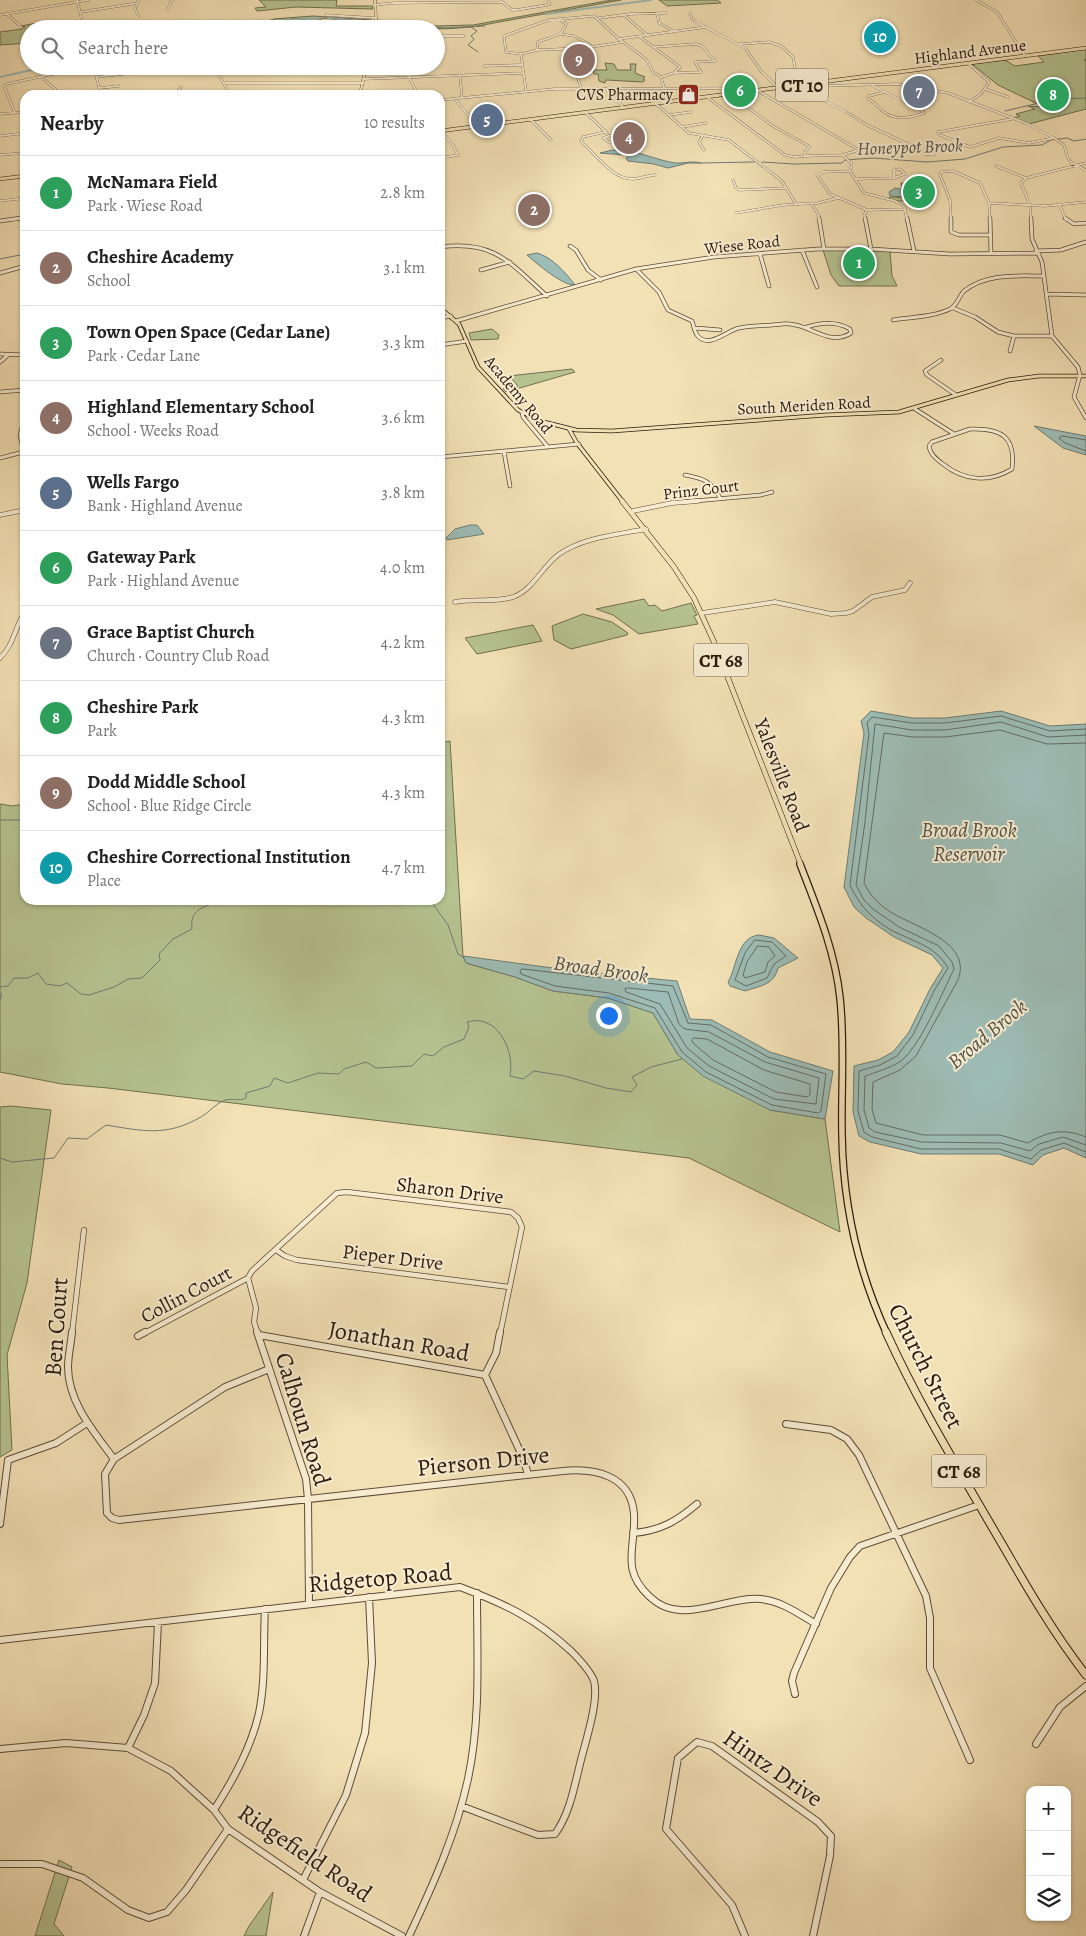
<!DOCTYPE html>
<html lang="en">
<head>
<meta charset="utf-8">
<style>
  :root { --surface:#fff; --page:#f2f2f2; --text:#222; --muted:#767676; --line:#e0e0e0; --accent:#7c3aed }
  body { margin:0; font-family:Alegreya,serif; background:var(--page); color:var(--text) }
  .controls { position:absolute; right:15px; bottom:15px; display:grid; overflow:hidden; border-radius:10px; box-shadow:0 1px 4px #0004 }
  .controls button { width:45px; height:45px; display:grid; place-items:center; padding:0; border:0; border-bottom:1px solid var(--line); background:var(--surface); color:var(--text); font:25px sans-serif }
  .you { position:absolute; left:608px; top:1015px; width:18px; height:18px; margin:-12px; border:4px solid #fff; border-radius:50%; background:#1a73e8; box-shadow:0 0 0 8px #1a73e833 }
  .badge { display:grid; place-items:center; width:32px; height:32px; border-radius:50%; background:var(--accent); color:#fff; font-size:16px; font-weight:700 }
  .pin { position:absolute; translate:-50% -50%; border:2px solid #fff; box-shadow:0 1px 5px #0006 }
  .list { margin:0; padding:0; list-style:none }
  h2 { display:flex; justify-content:space-between; align-items:center; height:65px; margin:0; padding:0 20px; font-size:21px }
  h2 small { font-size:16px; font-weight:400; color:var(--muted) }
  .list li { display:grid; grid-template-columns:32px 1fr auto; gap:15px; align-items:center; box-sizing:border-box; height:75px; padding:0 20px; border-top:1px solid var(--line) }
  .list b { display:block; font-size:19px; white-space:nowrap }
  .list p { margin:0; font-size:16px; white-space:nowrap; color:var(--muted) }
  .list em { font-size:16px; font-style:normal; color:var(--muted) }
  .icon { flex:none; width:28px; height:28px; fill:none; stroke:currentColor; stroke-width:2; stroke-linecap:round; stroke-linejoin:round }
  .map { position:relative; flex:none; width:1086px; height:1936px; overflow:hidden }
  .search { position:absolute; background:var(--surface); box-shadow:0 1px 4px #0004; left:20px; top:20px; width:425px; height:55px; display:flex; align-items:center; gap:12px; box-sizing:border-box; padding:0 18px; border-radius:28px; color:var(--muted); font-size:19px }
  .panel { position:absolute; background:var(--surface); box-shadow:0 1px 4px #0004; left:20px; top:90px; width:425px; height:815px; border-radius:15px }
  .map>svg:first-child { display:block }
</style>
</head>
<body>
<div class="map">
<svg width="1086" height="1936" viewBox="0 0 1086 1936">
  <rect width="100%" height="100%" fill="#f3e1b6"/>
  <filter id="stains"><feTurbulence type="fractalNoise" baseFrequency=".004" numOctaves="4"/><feColorMatrix values="0 0 0 0 .2 0 0 0 0 .09 0 0 0 0 .02 0 0 0 .5 -.17"/></filter>
  <radialGradient id="worn" r=".72"><stop offset=".6" stop-color="#630" stop-opacity="0"/><stop offset="1" stop-color="#630" stop-opacity=".3"/></radialGradient>
  <path fill="#b6c391" stroke="#706f50" d="M259 0H337L336 6H372L373 9 296 7 257 11 255 8 266 7Z
    M612 0H621L472 27 444 29 376 23 377 20 433 26 473 25Z
    M659 0H717L721 3 667 6Z
    M313 16 372 20V23L323 18C313 25 303 18 293 19 280 21 269 24 257 27L258 29H245L274 19Z
    M37 23 38 29H29V43L0 45V32L22 29 25 27 21 26Z
    M1086 49V60H1084L1086 61V109L1029 124 1013 118 1020 116 1016 114 1035 109 1028 106 1044 107 998 85 972 64 1005 60 1015 66 1044 62 1038 56Z
    M605 63 614 64 617 70H631L630 64H636L635 73 645 77 643 79 645 80 643 82 606 80 605 83 599 81 598 74H594L593 70H607Z
    M901 183H914L928 186 919 189 923 193 925 201H897L886 199 891 197 921 199 916 192 902 188Z
    M823 250 890 251 892 276 897 286H839L831 275Z
    M492 329 499 335 498 339 471 340 469 333Z
    M572 369 575 372 506 392 503 389 518 386 509 376Z
    M644 599 649 606 655 605 662 611 691 603 697 615 694 616 698 624 639 634 613 615 596 609Z
    M583 614 612 622 628 633 627 635 571 649 554 640 552 626Z
    M533 625 542 641 477 654 465 638Z
    M450 741 463 956 466 963 515 977 553 991 608 998 653 1013 678 1055 770 1110 825 1119 840 1232 689 1158 108 1088 62 1084 0 1072V804L12 806 25 804V900H440V743Z
    M11 1106 51 1110 27 1283 7 1355 12 1450 0 1457V1107Z
    M59 1860 72 1867 54 1924 64 1936H35Z
    M273 1892 266 1936H244L249 1926Z"/>
  <path fill="#9dbcb5" stroke="#6f7c73" d="M613 150C634 149 650 158 670 162 680 165 691 160 701 163H688L668 168 654 164 628 161 626 158 629 156 625 155 600 153Z
    M895 188 912 191 919 198 890 196 889 192Z
    M537 253C552 257 566 273 575 285 563 286 537 264 527 255Z
    M1034 426 1086 436V455L1063 448Z
    M470 525H477L484 534 447 540 446 538 455 529Z
    M871 711 912 718H945L1001 711 1050 726 1086 724V1158L1064 1148 1043 1155 1033 1165 999 1154H921L870 1142 859 1136 853 1112 854 1066 878 1060 893 1052 909 1032 930 989 943 968 932 955 894 937 866 918 854 907 844 887 864 733 861 721Z
    M759 935 774 938 798 958 778 968C774 985 760 986 745 991L730 986 728 982C737 967 737 937 759 935Z
    M463 956 583 972 677 981 690 1019 712 1020 770 1052 833 1071 825 1119 770 1110 703 1076 678 1055 653 1013 608 998 553 991 515 977 466 963Z"/>
  <g fill="none" stroke-linecap="round" stroke-linejoin="round">
    <path stroke="#646c62" stroke-width="1" d="M1086 440 1062 436 1059 438 1065 443 1086 451
      M1086 729 1050 731 1001 716 945 723H912L872 717 867 723 869 734 850 885C859 905 872 919 891 930 912 941 936 946 948 968L934 991 913 1035 897 1056 880 1065 859 1071 858 1111 864 1132 872 1137 921 1149H999L1031 1159 1041 1150 1064 1143 1086 1152
      M1086 735 1048 737 1001 722 945 730H912L875 724 865 822 856 885 864 900 873 909 899 927 939 946 952 962 954 969C942 993 921 1045 901 1061 890 1068 877 1072 865 1076L864 1110 869 1128 875 1132 922 1142 1001 1143 1030 1151 1039 1144 1063 1137 1086 1145
      M1086 743 1047 744 1000 730 945 737H912L884 733 864 883C870 895 878 904 889 911 913 927 973 941 958 980L916 1056 900 1070 873 1082 872 1109 876 1123 923 1135H1000L1028 1143C1048 1131 1064 1128 1086 1137
      M755 940 772 942 786 956 774 964 767 978 746 986 735 980 745 953Z
      M758 946 769 947 775 956 768 962 765 972 745 978 743 975 747 962Z
      M523 969 673 986 688 1023 711 1025 768 1057 826 1074 821 1111 818 1113 772 1105 706 1072 682 1052 655 1008 609 993 555 986 521 974 520 971Z
      M628 988 668 992 679 1024 685 1029 709 1032 765 1062 819 1078 816 1104 774 1099 709 1066 687 1048 660 1004 626 992 625 989Z
      M694 1038 707 1039 764 1070 810 1084V1095L807 1097 776 1092 713 1060 693 1043 692 1040Z"/>
    <path stroke="#6f7c73" stroke-width="1" d="M401 24 446 28 485 26
      M471 27 477 31 471 36 474 39 468 45 478 52
      M1005 111 1056 99 1086 98
      M762 162 794 164 842 163 845 160 873 158 927 162 965 159 1003 147 1042 145 1051 140 1067 138 1074 141 1086 139
      M701 163 754 162
      M0 259 25 254
      M0 820H25
      M430 900 448 925 458 954 464 958
      M0 987 8 986 14 978H28L38 973 46 984 60 986 67 983 81 994 89 995 114 987 128 979 142 978 160 960 159 954 173 939 192 929C190 912 199 909 213 903V900
      M0 993 2 994 0 1000
      M0 1158 12 1162 54 1158 68 1138 87 1139 106 1125C143 1131 166 1137 201 1117 209 1112 216 1104 223 1101 230 1097 239 1102 246 1098V1093L270 1086 274 1078 288 1083 318 1073 339 1074 344 1069 366 1062 376 1068 412 1066 424 1054 433 1056 444 1047 464 1039 469 1027 467 1022C497 1013 515 1050 510 1076L523 1079 534 1071 565 1076 606 1088 631 1092 637 1085 632 1077 651 1067 682 1059"/>
    <path stroke="#9dbcb5" stroke-width="2" d="M546 14 651 0
      M328 18 370 22
      M379 22 401 24
      M248 29 281 20 320 18
      M0 77 50 66"/>
    <defs>
      <path id="minor-far4" d="M77 0 84 29
        M976 0 997 12 1025 56
        M138 1 135 9 139 16
        M501 1 512 10H516L547 5 550 4 548 0
        M374 5 394 3 502 2
        M168 9 172 0
        M81 12 138 3
        M657 13 659 23 675 32
        M690 13 692 19 696 22 745 48 761 71 778 88
        M7 14 21 27
        M0 15 88 0
        M326 15 375 18
        M624 15 648 36
        M599 18 630 14 666 13
        M282 29 374 27
        M561 34 574 36 592 46
        M436 36H464
        M640 37 680 67 674 73 661 77
        M619 39 706 27
        M623 42 585 48 537 50 521 54 506 52 504 36 549 20 594 16 619 39 646 59 653 72 661 77 664 88
        M741 44 769 42 781 46 793 57 795 68 816 86 898 84 948 93 1028 124 1054 138 1064 145 1068 158 1072 163 1086 170
        M654 47 696 44 702 46 715 61 695 62 701 72 674 73
        M537 50 538 42C549 37 563 37 566 24L559 19
        M521 54 526 91
        M969 64 989 82 981 94 969 102
        M214 66 230 95
        M484 66 521 65
        M94 68 101 95
        M575 70 581 88
        M219 74 268 70
        M460 76 462 98
        M41 77 55 89 57 95
        M97 77 189 66
        M409 77 418 95
        M364 79 523 73
        M225 83H363
        M871 85 885 92
        M794 86 845 111 867 125 927 153
        M99 88 119 86
        M606 89 624 108
        M985 89 1008 97
        M885 92 922 111 924 113C911 118 896 121 884 112 878 108 875 102 868 99L869 96Z
        M175 95 181 87
        M221 95 230 94
        M297 95 360 94
        M707 97 785 155 795 157 806 156
        M455 99 477 126
        M440 100 554 89 753 88 859 150 842 155 806 156 804 153 809 147 807 145 773 126 729 94
        M656 104 689 133 729 140 782 181 796 204
        M15 113 4 86 7 84 71 70 94 68
        M586 113 607 133
        M0 114 25 112
        M669 115 691 112
        M1012 119 938 132 940 135 970 147 999 138 1029 143 1054 138
        M531 120 551 140
        M682 127 706 123
        M605 132 583 137 581 142C595 153 612 179 632 179 640 179 647 175 655 175L649 176
        M612 135 622 138 623 141 609 142 603 138Z
        M0 136 25 133
        M702 137 699 142 704 150
        M931 152 934 155 925 154Z
        M0 155 25 153
        M843 155 852 164 850 171 864 193 895 201 904 206 907 220
        M440 158 458 155 453 145 441 131
        M996 166 1026 178
        M900 169 905 174 894 178V170Z
        M850 171 823 172 817 175 830 194 867 210 905 209
        M856 179 894 178
        M733 180 736 188 739 190 786 188
        M0 201 25 198
        M811 203 818 214 819 220
        M989 203 1045 206 1086 202
        M1059 204 1066 220
        M736 213 783 205 818 203 838 198
        M11 220 25 218
        M865 220 864 215 867 210
        M951 220 950 200 940 175 941 172 953 171 980 183 989 203 990 220
        M1031 220 1030 205 1021 183 1026 178 1086 163"/>
      <path id="minor-far3" d="M819 218 824 249
        M865 218 871 249
        M907 218 914 251
        M951 218V232L959 235H990
        M990 218 991 253
        M1031 218 1032 239 1042 262 1052 336 1078 367 1080 375 1074 397 1086 418
        M1065 218 1074 224 1086 223
        M0 221 21 218
        M570 246 576 250 588 270 601 280
        M440 247C495 240 510 263 547 296
        M802 250 817 287
        M1036 251 1061 250 1086 242
        M760 254 769 286
        M636 269 659 292 668 310 692 321C694 326 694 331 697 335 708 350 728 330 739 328 752 325 768 326 782 324 808 321 828 348 851 333L850 329C836 321 822 322 807 327
        M481 270 510 262
        M0 273 25 266
        M1047 294 1086 295
        M953 308 975 317 998 332 1014 336H1052
        M440 318 451 316
        M893 320C912 317 933 317 950 309 957 306 959 296 964 291 986 273 1017 276 1043 276
        M456 321 636 269 714 257 818 249H871L950 254 1038 253
        M695 328 720 330
        M440 345 467 341
        M1010 351 1014 336
        M0 354 25 355
        M941 360 925 371 927 375 956 395
        M0 362 8 355
        M0 392 25 390
        M915 409 954 434
        M522 413 523 417 548 447
        M25 416 20 435 25 457
        M970 429C1001 428 1016 436 1012 469 989 483 964 481 943 464 936 459 930 454 929 446L932 442Z
        M504 452 510 486
        M440 457 579 444
        M0 458 23 452
        M685 475C702 478 712 481 720 498
        M684 502 761 495 772 492"/>
      <path id="minor-far2" d="M633 511 672 503 698 501
        M0 515 25 510
        M455 602C474 598 494 603 513 597 533 590 541 568 558 555 583 537 616 535 646 529
        M702 613 775 602 831 614 846 613 853 611 872 597 905 590 910 583
        M0 658C15 643 14 628 25 612"/>
      <path id="minor-far1" d="M276 1250 285 1256 297 1260 509 1287
        M248 1278 252 1271 337 1193 347 1192 511 1212 518 1218 522 1227 500 1334
        M248 1278 256 1308 254 1322 258 1334
        M72 1334 84 1230
        M143 1334 248 1278"/>
      <path id="minor" d="M72 1332C71 1344 68 1356 68 1367 68 1402 94 1432 114 1459L105 1474 107 1513 112 1518 119 1520 563 1471C595 1468 631 1475 634 1514 636 1547 620 1569 649 1596 681 1628 723 1596 761 1599 781 1601 799 1614 816 1624
        M257 1332 306 1479 308 1499 309 1603
        M259 1335 485 1375 524 1460 528 1475
        M138 1336 145 1332
        M485 1375 496 1353 500 1332
        M786 1424 831 1430 847 1439 859 1455 926 1596 930 1618V1668L970 1760
        M114 1459 225 1387 269 1369
        M0 1524 8 1460 56 1443 87 1423
        M633 1533C660 1531 677 1521 697 1504
        M0 1640 460 1587C505 1604 535 1618 571 1651 579 1659 590 1670 594 1681 599 1699 587 1737 582 1756 575 1782 571 1812 555 1834L538 1835 461 1806
        M795 1694 792 1681 794 1673 831 1588 850 1557 860 1546 979 1505
        M1036 1744 1060 1707 1086 1686
        M128 1748 144 1715 155 1683 158 1622
        M0 1749 66 1743 128 1748 171 1771 214 1810 228 1829 320 1892 402 1936
        M214 1810C233 1780 251 1748 259 1713 266 1679 263 1643 265 1609
        M0 1864H42L83 1878 128 1910 149 1918 167 1912 186 1890 228 1829
        M303 1880 346 1795 365 1733 372 1663 369 1597
        M304 1936 320 1892
        M409 1936C433 1885 456 1834 468 1779 481 1718 477 1655 477 1593
        M745 1936 732 1905 666 1829 678 1758 697 1742 712 1746 818 1822 831 1836 830 1856 813 1936"/>
      <path id="major-far4" d="M373 29 376 21 375 0
        M360 95 366 66"/>
      <path id="major-far3" d="M440 308 459 324 478 367 518 410 540 421 576 430 612 431 826 415 899 412 1008 380 1039 376H1086
        M569 429 577 443 623 502"/>
      <path id="major-far2" d="M622 501 674 567 694 598 714 642 801 865"/>
      <path id="major-far1" d="M800 864C817 908 835 951 840 998 845 1044 841 1090 842 1135 843 1203 858 1271 887 1334"/>
      <path id="major" d="M886 1332C916 1398 952 1458 988 1520 1019 1573 1048 1626 1086 1675"/>
      <path id="highway" d="M440 131 1086 48
        M0 179 25 176"/>
    </defs>
    <use href="#minor-far4" stroke="#5d4c39" stroke-width="2.5"/>
    <use href="#minor-far3" stroke="#5d4c39" stroke-width="4.5"/>
    <use href="#minor-far2" stroke="#5d4c39" stroke-width="5"/>
    <use href="#minor-far1" stroke="#5d4c39" stroke-width="6"/>
    <use href="#minor" stroke="#5d4c39" stroke-width="8"/>
    <use href="#major-far4" stroke="#2b1b0f" stroke-width="3"/>
    <use href="#major-far3" stroke="#2b1b0f" stroke-width="4.5"/>
    <use href="#major-far2" stroke="#2b1b0f" stroke-width="5.5"/>
    <use href="#major-far1" stroke="#2b1b0f" stroke-width="8"/>
    <use href="#major" stroke="#2b1b0f" stroke-width="9"/>
    <use href="#highway" stroke="#2b1b0f" stroke-width="4"/>
    <use href="#minor-far4" stroke="#f7ecd0" stroke-width="2"/>
    <use href="#minor-far3" stroke="#f7ecd0" stroke-width="3"/>
    <use href="#minor-far2" stroke="#f7ecd0" stroke-width="4"/>
    <use href="#minor-far1" stroke="#f7ecd0" stroke-width="4.5"/>
    <use href="#minor" stroke="#f7ecd0" stroke-width="6"/>
    <use href="#major-far4" stroke="#f3e1b6" stroke-width="2.5"/>
    <use href="#major-far3" stroke="#f3e1b6" stroke-width="3"/>
    <use href="#major-far2" stroke="#f3e1b6" stroke-width="4.5"/>
    <use href="#major-far1" stroke="#f3e1b6" stroke-width="5.5"/>
    <use href="#major" stroke="#f3e1b6" stroke-width="7"/>
    <use href="#highway" stroke="#f3e1b6" stroke-width="3"/>
  </g>
  <defs>
    <symbol id="shop-square" viewBox="-11 -11 22 22"><rect x="-9" y="-9" width="18" height="18" rx="4" fill="#8f2418" stroke="#f7ecd0"/><path d="M-5-2.5h2.3a2.7 3.5 0 0 1 5.4 0H5L5.5 6h-11ZM-1.5-2.5h3a1.5 2.3 0 0 0-3 0Z" fill="#fff"/></symbol>
  </defs>
  <g fill-rule="evenodd">
    <use href="#shop-square" x="676" y="82" width="25" height="25"/>
  </g>
  <g text-anchor="middle" stroke-width="4" stroke-linejoin="round" paint-order="stroke">
    <g font-size="16" fill="#2b1b0f" stroke="#f7ecd0">
      <text transform="translate(970 51) rotate(-7)" y="6">Highland Avenue</text>
      <text transform="translate(742 244) rotate(-6)" y="6">Wiese Road</text>
      <text transform="translate(519 394) rotate(50)" y="6">Academy Road</text>
      <text transform="translate(804 405) rotate(-3)" y="6">South Meriden Road</text>
      <text transform="translate(701 489) rotate(-7)" y="6">Prinz Court</text>
    </g>
    <g font-size="16" fill="#2b1b0f" stroke="#f7ecd0" text-anchor="end">
      <text x="673" y="100">CVS Pharmacy</text>
    </g>
    <g font-size="18" font-style="italic" fill="#535349" stroke="#f7ecd0">
      <text transform="translate(910 147) rotate(-2)" y="6">Honeypot Brook</text>
    </g>
    <g fill="#f7ecd0" stroke="#685a49" stroke-width="1">
      <rect x="776" y="68.5" width="52" height="33" rx="4"/>
      <rect x="693.5" y="643.5" width="55" height="33" rx="4"/>
      <rect x="931.5" y="1454.5" width="55" height="33" rx="4"/>
    </g>
    <g font-size="19" font-weight="bold" fill="#2b1b0f">
      <text x="802" y="92">CT 10</text>
      <text x="721" y="667">CT 68</text>
      <text x="959" y="1478">CT 68</text>
    </g>
    <g font-size="20" fill="#2b1b0f" stroke="#f7ecd0">
      <text transform="translate(782 775) rotate(69)" y="7">Yalesville Road</text>
      <text transform="translate(450 1190) rotate(7)" y="7">Sharon Drive</text>
      <text transform="translate(393 1257) rotate(7)" y="7">Pieper Drive</text>
      <text transform="translate(186 1294) rotate(-28)" y="7">Collin Court</text>
    </g>
    <g font-size="21" font-style="italic" fill="#535349" stroke="#f7ecd0">
      <text x="969" y="837">Broad Brook<tspan x="969" dy="24">Reservoir</tspan></text>
      <text transform="translate(601 969) rotate(8)" y="7">Broad Brook</text>
      <text transform="translate(987 1034) rotate(-40)" y="7">Broad Brook</text>
    </g>
    <g font-size="24" fill="#2b1b0f" stroke="#f7ecd0">
      <text transform="translate(56 1327) rotate(-86)" y="8">Ben Court</text>
      <text transform="translate(399 1341) rotate(10)" y="8">Jonathan Road</text>
      <text transform="translate(926 1366) rotate(63)" y="8">Church Street</text>
      <text transform="translate(303 1419) rotate(73)" y="8">Calhoun Road</text>
      <text transform="translate(483 1461) rotate(-6)" y="8">Pierson Drive</text>
      <text transform="translate(380 1578) rotate(-5)" y="8">Ridgetop Road</text>
      <text transform="translate(773 1768) rotate(35)" y="8">Hintz Drive</text>
      <text transform="translate(305 1853) rotate(34)" y="8">Ridgefield Road</text>
    </g>
  </g>
  <rect width="100%" height="100%" filter="url(#stains)"/>
  <rect width="100%" height="100%" fill="url(#worn)"/>
</svg>
<div class="controls">
<button>+</button>
<button>−</button>
<button><svg class="icon" aria-label="layers" viewBox="0 0 24 24"><path d="M12 4l9 5-9 5-9-5zM3 14l9 5 9-5"/></svg></button>
</div>
<div class="you"></div>
<div class="pin badge" style="left:859px;top:263px;background:#2e9e5b">1</div>
<div class="pin badge" style="left:534px;top:210px;background:#8d6e63">2</div>
<div class="pin badge" style="left:919px;top:192px;background:#2e9e5b">3</div>
<div class="pin badge" style="left:629px;top:138px;background:#8d6e63">4</div>
<div class="pin badge" style="left:487px;top:120px;background:#5c6f8a">5</div>
<div class="pin badge" style="left:740px;top:91px;background:#2e9e5b">6</div>
<div class="pin badge" style="left:919px;top:92px;background:#6b7280">7</div>
<div class="pin badge" style="left:1053px;top:95px;background:#2e9e5b">8</div>
<div class="pin badge" style="left:579px;top:60px;background:#8d6e63">9</div>
<div class="pin badge" style="left:880px;top:37px;background:#0f9aa8">10</div>
<div class="search"><svg class="icon" aria-label="search" viewBox="0 0 24 24"><circle cx="10" cy="10" r="6"/><path d="M15 15l6 6"/></svg>Search here</div>
<section class="panel">
<h2>Nearby<small>10 results</small></h2>
<ul class="list">
<li><span class="badge" style="background:#2e9e5b">1</span><div><b>McNamara Field</b><p>Park · Wiese Road</p></div><em>2.8 km</em></li>
<li><span class="badge" style="background:#8d6e63">2</span><div><b>Cheshire Academy</b><p>School</p></div><em>3.1 km</em></li>
<li><span class="badge" style="background:#2e9e5b">3</span><div><b>Town Open Space (Cedar Lane)</b><p>Park · Cedar Lane</p></div><em>3.3 km</em></li>
<li><span class="badge" style="background:#8d6e63">4</span><div><b>Highland Elementary School</b><p>School · Weeks Road</p></div><em>3.6 km</em></li>
<li><span class="badge" style="background:#5c6f8a">5</span><div><b>Wells Fargo</b><p>Bank · Highland Avenue</p></div><em>3.8 km</em></li>
<li><span class="badge" style="background:#2e9e5b">6</span><div><b>Gateway Park</b><p>Park · Highland Avenue</p></div><em>4.0 km</em></li>
<li><span class="badge" style="background:#6b7280">7</span><div><b>Grace Baptist Church</b><p>Church · Country Club Road</p></div><em>4.2 km</em></li>
<li><span class="badge" style="background:#2e9e5b">8</span><div><b>Cheshire Park</b><p>Park</p></div><em>4.3 km</em></li>
<li><span class="badge" style="background:#8d6e63">9</span><div><b>Dodd Middle School</b><p>School · Blue Ridge Circle</p></div><em>4.3 km</em></li>
<li><span class="badge" style="background:#0f9aa8">10</span><div><b>Cheshire Correctional Institution</b><p>Place</p></div><em>4.7 km</em></li>
</ul>
</section>
</div>
</body>
</html>
